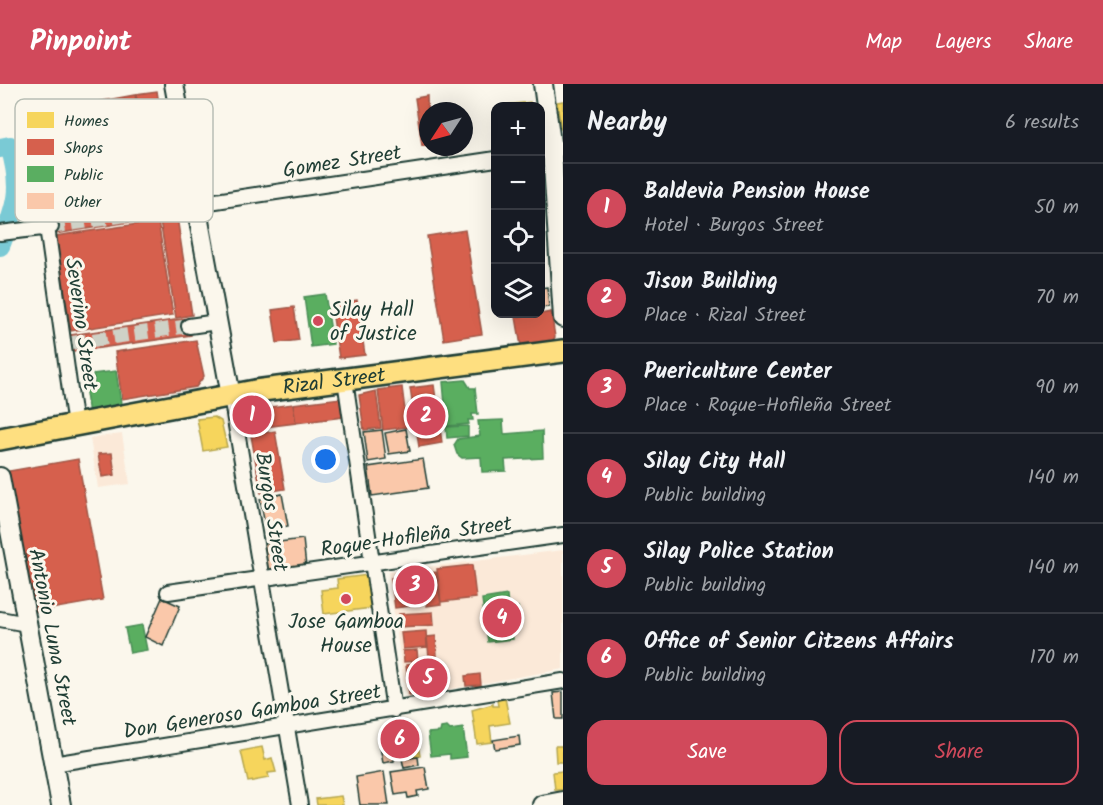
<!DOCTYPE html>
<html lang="en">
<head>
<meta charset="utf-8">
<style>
  :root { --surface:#171b24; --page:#20242c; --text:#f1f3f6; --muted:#9ea1a6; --line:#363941; --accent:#d1495b }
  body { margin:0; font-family:Kalam,sans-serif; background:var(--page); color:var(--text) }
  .controls { position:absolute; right:18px; top:18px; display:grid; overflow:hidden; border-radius:12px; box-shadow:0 6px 24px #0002 }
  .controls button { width:54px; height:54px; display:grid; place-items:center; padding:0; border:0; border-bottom:2px solid var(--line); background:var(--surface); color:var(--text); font:30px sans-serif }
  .compass { position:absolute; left:419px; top:18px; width:54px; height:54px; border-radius:50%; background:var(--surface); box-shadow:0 6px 24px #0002; rotate:234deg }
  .you { position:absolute; left:326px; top:376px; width:21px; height:21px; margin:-15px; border:4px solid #fff; border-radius:50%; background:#1a73e8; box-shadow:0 0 0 9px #1a73e833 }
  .badge { display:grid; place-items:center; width:39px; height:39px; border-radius:50%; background:var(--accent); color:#fff; font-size:20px; font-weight:700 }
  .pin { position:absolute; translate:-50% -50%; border:3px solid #fff; box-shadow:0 2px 6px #0006 }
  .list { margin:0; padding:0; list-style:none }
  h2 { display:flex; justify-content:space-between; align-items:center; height:78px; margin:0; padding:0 24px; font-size:26px }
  h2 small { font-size:20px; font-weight:400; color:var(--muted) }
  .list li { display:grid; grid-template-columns:39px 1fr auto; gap:18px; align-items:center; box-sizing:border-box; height:90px; padding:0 24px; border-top:2px solid var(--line) }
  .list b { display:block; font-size:22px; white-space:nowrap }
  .list p { margin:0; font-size:20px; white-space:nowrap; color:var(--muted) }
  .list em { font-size:20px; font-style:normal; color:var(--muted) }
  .actions { display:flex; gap:12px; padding:18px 24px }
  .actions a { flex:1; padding:14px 0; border:2px solid var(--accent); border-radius:18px; text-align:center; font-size:21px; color:var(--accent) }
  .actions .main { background:var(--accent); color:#fff }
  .icon { flex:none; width:33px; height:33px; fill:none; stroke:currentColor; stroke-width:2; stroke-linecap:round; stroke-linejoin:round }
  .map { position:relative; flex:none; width:563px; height:721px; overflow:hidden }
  header { display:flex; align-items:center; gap:36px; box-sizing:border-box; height:84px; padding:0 30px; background:var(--accent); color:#fff }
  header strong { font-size:28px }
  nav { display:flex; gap:33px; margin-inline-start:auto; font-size:21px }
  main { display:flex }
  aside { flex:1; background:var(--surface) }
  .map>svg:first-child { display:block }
</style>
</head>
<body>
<header>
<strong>Pinpoint</strong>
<nav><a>Map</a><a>Layers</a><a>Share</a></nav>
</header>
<main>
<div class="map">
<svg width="563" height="721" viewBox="0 0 563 721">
  <rect width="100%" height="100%" fill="#fbf7ec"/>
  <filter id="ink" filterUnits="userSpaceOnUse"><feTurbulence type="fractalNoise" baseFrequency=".0167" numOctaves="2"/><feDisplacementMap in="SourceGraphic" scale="12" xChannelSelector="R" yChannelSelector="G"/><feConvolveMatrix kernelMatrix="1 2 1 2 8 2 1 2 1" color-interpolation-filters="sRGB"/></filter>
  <g filter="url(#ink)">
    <path fill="#fbe9d8" d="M122 350 130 400 98 404 90 354Z
      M563 466V585L406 613 388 488Z"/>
    <path fill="#f6d55c" stroke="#b6a750" stroke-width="1.5" d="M563 17V45H561L557 18Z
      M530 18 531 22H505V21Z
      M214 333 221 337 227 363 203 367 197 335Z
      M368 491 372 524 324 530 321 506 338 504 337 495Z
      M505 614 510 639 490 642 492 658 477 660 472 626 493 620V622H498L497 616Z
      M416 650 420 672 401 675 398 653Z
      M555 662H563V678H556Z
      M262 663 265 676 272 674 276 688 268 689 269 694 248 698 241 667Z
      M563 687V706H555L553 688Z
      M341 712 343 721H317L316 715Z"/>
    <path fill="#d6604d" stroke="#9f5646" stroke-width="1.5" d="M157 7 173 111 152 114 136 10Z
      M135 11 151 114 54 130 36 29Z
      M427 12 428 61 422 62 415 14Z
      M172 113 175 131 55 150 52 132Z
      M177 133 192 231 176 234 160 136Z
      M158 137 173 231 71 247 56 152Z
      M465 146 482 250 444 256 427 152Z
      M357 216 365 271 339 274 331 220Z
      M294 223 299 256 277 259 272 226Z
      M540 225 541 230 551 228 555 253 552 257 521 262 516 233 526 232V230H540Z
      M188 234 191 251 73 268 71 251Z
      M196 256 204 292 196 303 122 315 115 268Z
      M434 301 442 359 419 363 410 304Z
      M402 303 407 343 383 346 378 306Z
      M376 307 381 344 364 346 359 311Z
      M341 314 343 333 296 339 293 320Z
      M293 320 296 339 249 345 247 326Z
      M275 347 285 405 261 409 251 351Z
      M112 369 115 391 102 393 98 370Z
      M78 375 103 516 34 528 9 387Z
      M472 481 476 514 441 518 437 485Z
      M436 488 441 520 427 522 425 507 408 509 410 522 395 524 391 494Z
      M433 528 434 541 400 543 399 530Z
      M426 547 427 563 403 565 401 549Z
      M436 552 437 572 429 573 427 553Z
      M417 566 418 577 404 578 403 567Z
      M424 579 425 595 437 593 439 607 409 611 406 581Z
      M480 590 481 601 466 602 465 592Z"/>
    <path fill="#5aae61" stroke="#488c54" stroke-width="1.5" d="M325 210 333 260 311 263 304 213Z
      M116 287 122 326 89 330 85 302 95 301 93 290Z
      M465 296 470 304H475L478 330H472L473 336H468L469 340 447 342 443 298Z
      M503 336 504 350 542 347 543 374 505 376 506 387 482 388 481 373 462 374 457 370 454 361 458 355 480 352 478 337Z
      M468 342V352L447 354 446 343Z
      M507 511 508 524 518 523 520 538 511 539 513 555 488 558 482 515Z
      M142 541 147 566 130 569 125 544Z
      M447 643 450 646 463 644 467 673 450 675V670L431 672 428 649 440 648 441 644Z"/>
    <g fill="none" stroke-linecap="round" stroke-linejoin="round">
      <path stroke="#7acad5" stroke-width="20" d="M0 64 10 62C23 107 17 120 0 162"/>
    </g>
    <path fill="#fac8aa" stroke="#1f3d34" stroke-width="1.5" d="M547 203 549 223 540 224V204Z
      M406 345 410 367 389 370 385 349Z
      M382 346 386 375 368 378 364 348Z
      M423 375 428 404 372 412 368 383Z
      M282 410 288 442 266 446 260 415Z
      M303 455 306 483 267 488 263 460Z
      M162 514 180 522 163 562 145 553Z
      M563 608V635H556L553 609Z
      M519 652 520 661 495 665 493 656Z
      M390 655 394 657V677L383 679 379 657Z
      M418 673 419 681 404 684 402 675Z
      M425 683 429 705 417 707 418 712 408 714 407 709 395 711 391 688Z
      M384 688 389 721H360L356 693Z"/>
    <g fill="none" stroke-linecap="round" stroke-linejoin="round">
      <path stroke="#cfd2c7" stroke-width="14" stroke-dasharray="14 7" stroke-linecap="butt" d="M51 143 196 120
        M72 259 189 242"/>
      <defs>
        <path id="street" d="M540 68 563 64
          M196 120 496 75
          M47 143 75 342
          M0 149 51 143
          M189 242 217 238
          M345 296 394 626
          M231 312 300 721
          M168 508 563 451
          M0 535 27 540
          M53 680 563 597"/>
        <path id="secondary" d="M174 0 231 312
          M543 0 552 66 563 234
          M0 393 61 721
          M542 721 563 717"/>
        <g id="primary">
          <path id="s1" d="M0 355 255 307 563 267"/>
        </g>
      </defs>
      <use href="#street" stroke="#1f3d34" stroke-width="18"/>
      <use href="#secondary" stroke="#1f3d34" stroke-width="22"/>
      <use href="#primary" stroke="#1f3d34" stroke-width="26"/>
      <use href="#street" stroke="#fbf7ec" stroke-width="14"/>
      <use href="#secondary" stroke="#fbf7ec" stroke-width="18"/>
      <use href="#primary" stroke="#fedf80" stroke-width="21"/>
    </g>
  </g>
  <g fill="#d1495b" stroke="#fbf7ec" stroke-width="2">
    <circle cx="318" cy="237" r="6"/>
    <circle cx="346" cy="515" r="6"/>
  </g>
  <g text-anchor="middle" stroke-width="6" stroke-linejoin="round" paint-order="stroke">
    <g font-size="21" fill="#1f3d34" stroke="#fbf7ec">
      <text transform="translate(342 77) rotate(-9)" y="7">Gomez Street</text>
      <text transform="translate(82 240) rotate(82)" y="7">Severino Street</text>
      <text dy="7" stroke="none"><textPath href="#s1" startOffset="339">Rizal Street</textPath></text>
      <text transform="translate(272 428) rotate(81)" y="7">Burgos Street</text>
      <text transform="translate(416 452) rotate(-8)" y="7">Roque-Hofileña Street</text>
      <text transform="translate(53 553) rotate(79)" y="7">Antonio Luna Street</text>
      <text transform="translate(252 627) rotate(-9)" y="7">Don Generoso Gamboa Street</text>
    </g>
    <g font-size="21" fill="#1f3d34" stroke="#fbf7ec" text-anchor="start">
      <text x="330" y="232">Silay Hall<tspan x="330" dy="24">of Justice</tspan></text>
      <text x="346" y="544" text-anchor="middle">Jose Gamboa<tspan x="346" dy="24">House</tspan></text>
    </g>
  </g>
  <rect x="15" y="15" width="198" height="123" rx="9" fill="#fbf7ec" stroke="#b9bfb5" stroke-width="1.5"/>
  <rect x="27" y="28" width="27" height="16" fill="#f6d55c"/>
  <rect x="27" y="55" width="27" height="16" fill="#d6604d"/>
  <rect x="27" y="82" width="27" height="16" fill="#5aae61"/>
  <rect x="27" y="109" width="27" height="16" fill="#fac8aa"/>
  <g font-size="16" fill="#1f3d34">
    <text x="64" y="42">Homes</text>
    <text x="64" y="69">Shops</text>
    <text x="64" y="96">Public</text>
    <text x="64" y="123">Other</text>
  </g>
</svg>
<div class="controls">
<button>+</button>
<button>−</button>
<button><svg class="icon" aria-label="locate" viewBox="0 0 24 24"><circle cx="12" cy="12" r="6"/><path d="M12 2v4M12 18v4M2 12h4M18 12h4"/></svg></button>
<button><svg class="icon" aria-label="layers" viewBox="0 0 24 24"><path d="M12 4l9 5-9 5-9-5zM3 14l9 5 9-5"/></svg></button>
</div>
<svg class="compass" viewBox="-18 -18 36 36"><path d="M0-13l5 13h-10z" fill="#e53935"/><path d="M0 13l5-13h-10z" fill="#9ea1a6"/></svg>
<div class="you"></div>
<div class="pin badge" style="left:252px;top:331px">1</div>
<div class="pin badge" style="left:426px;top:332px">2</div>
<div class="pin badge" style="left:415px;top:501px">3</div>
<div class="pin badge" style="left:502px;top:534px">4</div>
<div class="pin badge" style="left:428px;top:594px">5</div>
<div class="pin badge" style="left:400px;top:655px">6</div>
</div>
<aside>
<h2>Nearby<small>6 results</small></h2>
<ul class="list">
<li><span class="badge">1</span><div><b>Baldevia Pension House</b><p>Hotel · Burgos Street</p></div><em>50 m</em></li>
<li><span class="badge">2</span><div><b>Jison Building</b><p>Place · Rizal Street</p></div><em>70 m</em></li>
<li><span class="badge">3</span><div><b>Puericulture Center</b><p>Place · Roque-Hofileña Street</p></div><em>90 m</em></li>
<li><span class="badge">4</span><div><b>Silay City Hall</b><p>Public building</p></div><em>140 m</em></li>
<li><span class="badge">5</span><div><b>Silay Police Station</b><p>Public building</p></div><em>140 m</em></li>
<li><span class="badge">6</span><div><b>Office of Senior Citzens Affairs</b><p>Public building</p></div><em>170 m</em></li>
</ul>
<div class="actions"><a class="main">Save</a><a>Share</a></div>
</aside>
</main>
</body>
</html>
